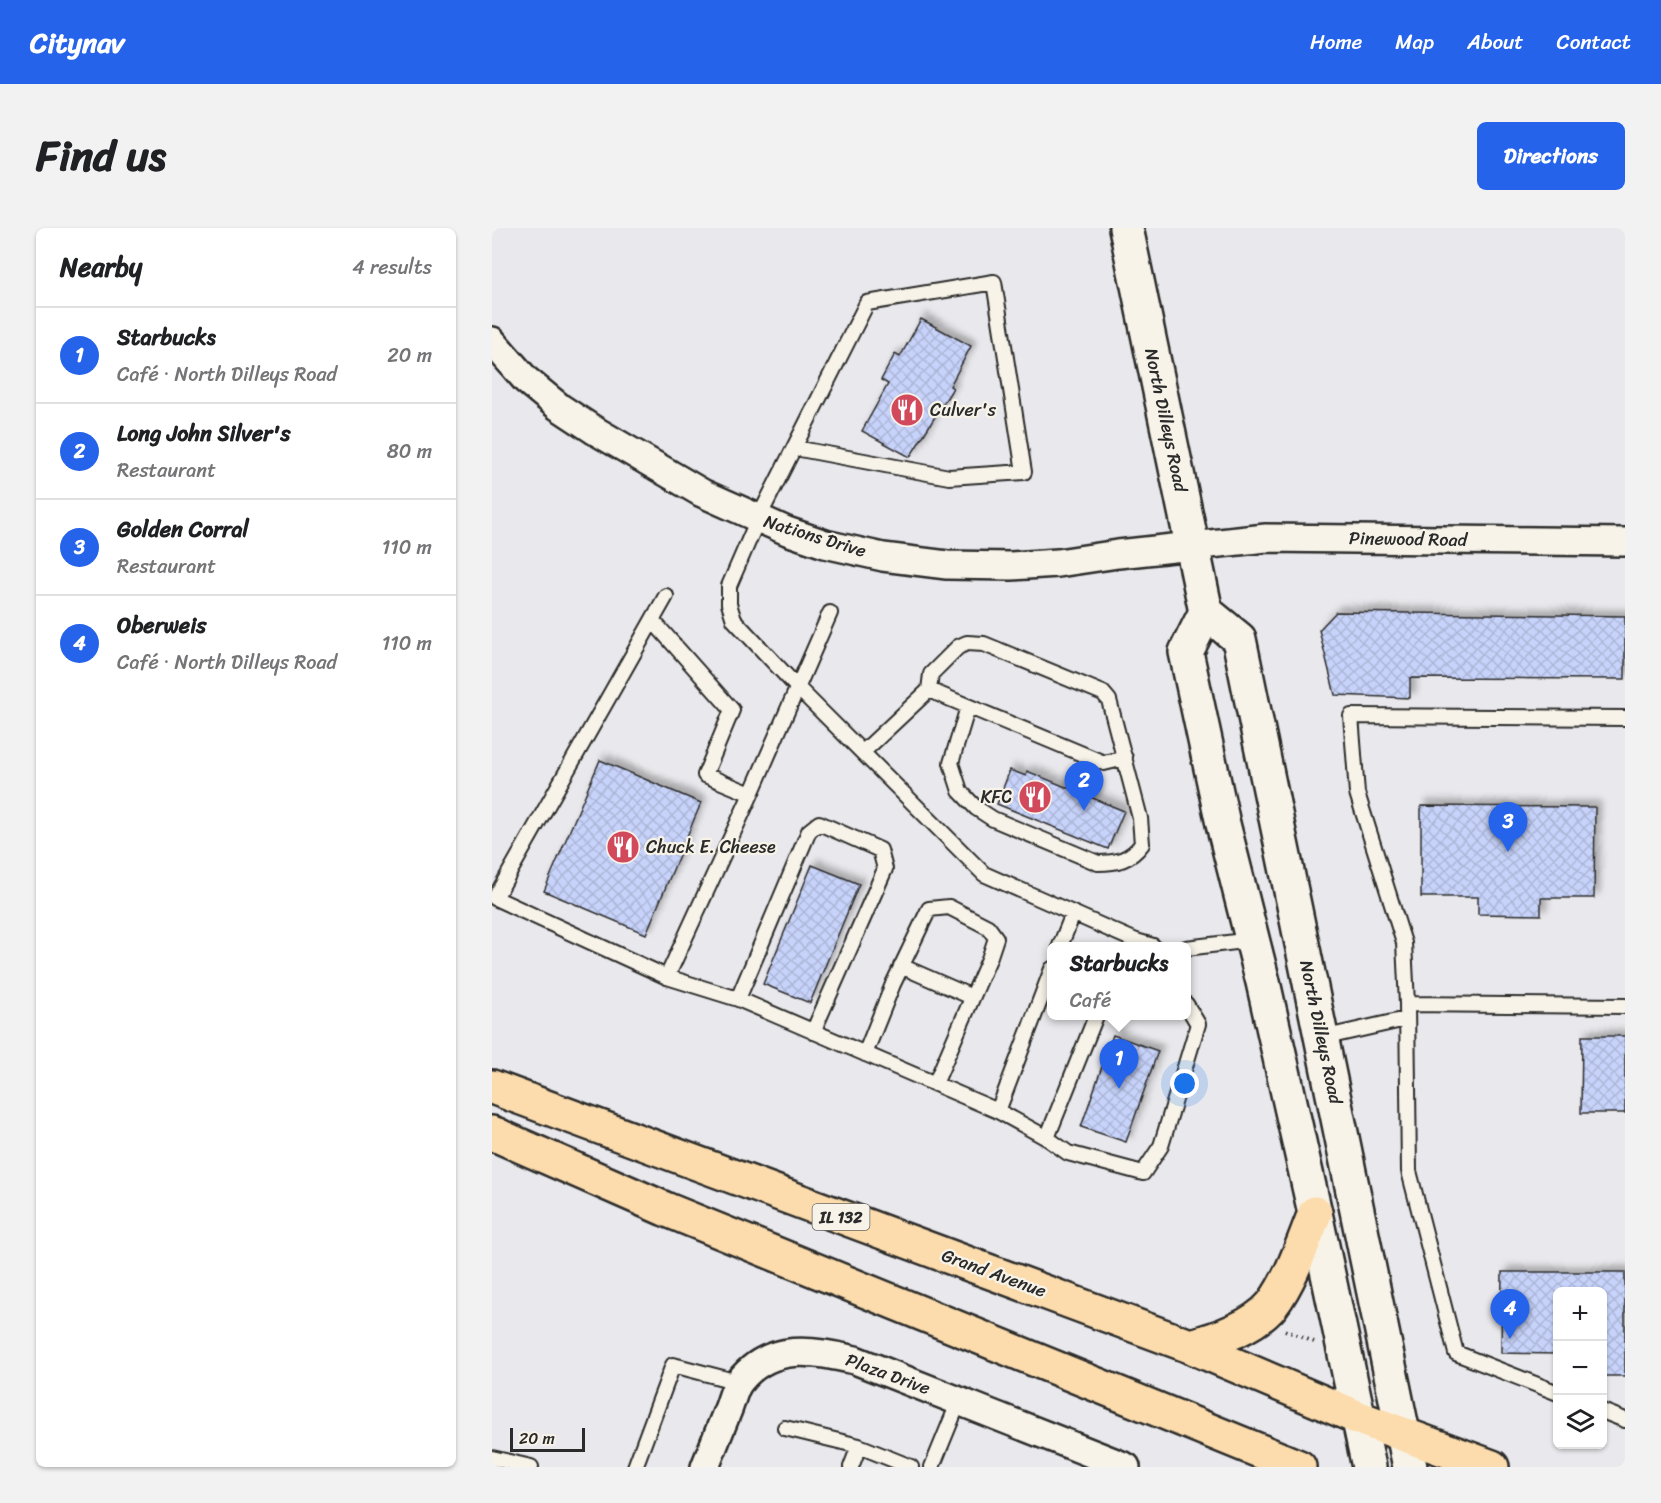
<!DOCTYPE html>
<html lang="en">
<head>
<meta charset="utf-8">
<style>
  :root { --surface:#fff; --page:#f2f2f2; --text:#202124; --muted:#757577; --line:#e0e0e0; --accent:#2563eb }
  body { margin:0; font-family:Sriracha,sans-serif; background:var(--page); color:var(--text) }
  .controls { position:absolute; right:18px; bottom:18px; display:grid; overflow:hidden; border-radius:9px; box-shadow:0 2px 4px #0004 }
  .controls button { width:54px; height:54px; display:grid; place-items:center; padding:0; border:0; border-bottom:2px solid var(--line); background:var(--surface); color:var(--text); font:30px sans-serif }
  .scale { position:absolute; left:18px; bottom:15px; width:75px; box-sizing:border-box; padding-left:6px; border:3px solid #2b2b2b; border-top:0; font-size:16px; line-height:21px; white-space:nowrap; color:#2b2b2b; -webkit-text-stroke:4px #f7f3e8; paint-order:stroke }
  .you { position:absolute; left:693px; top:856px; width:21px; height:21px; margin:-15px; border:4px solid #fff; border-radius:50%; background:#1a73e8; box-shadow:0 0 0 9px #1a73e833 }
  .badge { display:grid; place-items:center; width:39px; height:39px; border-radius:50%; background:var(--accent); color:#fff; font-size:20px; font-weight:700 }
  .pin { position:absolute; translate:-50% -50px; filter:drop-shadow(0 2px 3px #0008) }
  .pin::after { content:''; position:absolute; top:32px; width:21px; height:18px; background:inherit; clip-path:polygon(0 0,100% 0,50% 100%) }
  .popup { position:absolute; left:555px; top:714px; width:144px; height:78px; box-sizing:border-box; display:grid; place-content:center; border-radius:9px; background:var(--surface); filter:drop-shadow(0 2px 4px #0005); font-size:20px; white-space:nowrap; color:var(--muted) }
  .popup b { font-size:22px; color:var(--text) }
  .popup::after { content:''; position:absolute; left:50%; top:100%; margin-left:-12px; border:12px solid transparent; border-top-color:var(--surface) }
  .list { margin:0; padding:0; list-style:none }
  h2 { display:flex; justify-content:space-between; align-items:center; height:78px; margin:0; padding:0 24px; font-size:26px }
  h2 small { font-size:20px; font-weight:400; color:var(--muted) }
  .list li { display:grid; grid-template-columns:39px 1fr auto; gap:18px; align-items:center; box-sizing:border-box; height:96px; padding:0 24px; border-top:2px solid var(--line) }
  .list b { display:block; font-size:22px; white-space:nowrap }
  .list p { margin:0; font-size:20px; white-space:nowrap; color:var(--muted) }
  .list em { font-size:20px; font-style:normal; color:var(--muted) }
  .icon { flex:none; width:33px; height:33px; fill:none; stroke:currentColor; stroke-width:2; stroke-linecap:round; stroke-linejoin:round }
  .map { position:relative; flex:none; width:1133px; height:1239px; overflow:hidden; border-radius:9px }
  header { display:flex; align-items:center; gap:36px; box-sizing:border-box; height:84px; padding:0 30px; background:var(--accent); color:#fff }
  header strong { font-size:28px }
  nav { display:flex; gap:33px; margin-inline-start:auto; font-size:21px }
  .intro { display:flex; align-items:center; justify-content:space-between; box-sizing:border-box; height:144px; padding:0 36px }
  h1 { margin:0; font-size:42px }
  .button { padding:15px 27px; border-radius:9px; background:var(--accent); color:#fff; font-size:21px; font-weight:700 }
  main { display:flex; gap:36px; padding:0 36px }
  aside { flex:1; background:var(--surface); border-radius:9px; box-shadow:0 2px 4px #0004 }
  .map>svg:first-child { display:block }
</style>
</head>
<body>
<header>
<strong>Citynav</strong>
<nav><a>Home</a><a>Map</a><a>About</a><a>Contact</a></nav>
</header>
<div class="intro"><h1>Find us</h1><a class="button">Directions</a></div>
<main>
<aside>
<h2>Nearby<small>4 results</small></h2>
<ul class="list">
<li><span class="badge">1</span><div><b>Starbucks</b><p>Café · North Dilleys Road</p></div><em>20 m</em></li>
<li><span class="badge">2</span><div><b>Long John Silver's</b><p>Restaurant</p></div><em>80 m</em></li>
<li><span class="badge">3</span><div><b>Golden Corral</b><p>Restaurant</p></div><em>110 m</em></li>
<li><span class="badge">4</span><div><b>Oberweis</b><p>Café · North Dilleys Road</p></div><em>110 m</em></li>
</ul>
</aside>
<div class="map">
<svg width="1133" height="1239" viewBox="0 0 1133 1239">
  <defs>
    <pattern id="building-cross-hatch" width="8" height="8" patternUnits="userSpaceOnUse" patternTransform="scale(1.5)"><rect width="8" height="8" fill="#c7d3fa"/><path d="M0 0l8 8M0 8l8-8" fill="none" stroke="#abb5d6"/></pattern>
    <filter id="shadow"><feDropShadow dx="5.5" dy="-5.5" stdDeviation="3" flood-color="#0004"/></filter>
  </defs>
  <rect width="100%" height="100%" fill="#e9e9ed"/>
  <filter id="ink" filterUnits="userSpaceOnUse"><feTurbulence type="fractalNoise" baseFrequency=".0167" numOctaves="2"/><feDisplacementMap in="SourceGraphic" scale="12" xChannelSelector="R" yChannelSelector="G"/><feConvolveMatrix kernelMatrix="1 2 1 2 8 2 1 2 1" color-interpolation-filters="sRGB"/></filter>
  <g filter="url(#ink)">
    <path fill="url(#building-cross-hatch)" stroke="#2b2b2b" stroke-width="1.5" filter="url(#shadow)" d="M429 91 479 118 458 158 461 160 418 229 370 203 396 156 389 152 403 126 408 129Z
      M844 384 1133 388V451L918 450V470L843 467 827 402Z
      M108 532 209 575 154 706 52 663Z
      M518 542 534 548 535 543 632 583 616 621 505 576Z
      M929 578 1103 579 1102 670H1049V687L986 686V669H929Z
      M320 637 367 656 318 775 271 756Z
      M621 807 666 823 634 914 589 899Z
      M1090 808H1133V885H1089Z
      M1010 1044H1133V1148H1110V1064H1066V1129L1064 1126 1009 1125Z"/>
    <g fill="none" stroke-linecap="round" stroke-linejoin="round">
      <defs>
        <path id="service" d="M303 220 457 249 532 244 502 54 375 75 266 291 237 358V376L242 392 305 459 492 646 644 713 661 718
          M174 368 3 670 175 749 246 771 506 883 555 910 576 925 651 945 669 918 706 796 694 776
          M161 393 240 482 213 547 259 566
          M437 462 612 535 633 530
          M371 524 437 462 439 446 466 419 475 415 492 416 611 465 617 472 648 590 650 616C638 632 625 635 606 635L501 591 484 580 468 563 459 535 476 479
          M568 718 581 686
          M694 720 760 712
          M409 738 480 769
          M175 749 259 566 338 385
          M246 771 317 603 327 595 388 622 393 641 321 804
          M915 776 1133 778
          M830 810 914 791
          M373 826 401 756 437 681 457 679 496 699 504 710 497 731 443 856
          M506 883 560 741
          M555 910 604 788
          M1066 1165 964 1125 917 943 915 776 912 715 865 565 859 488 1133 490
          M1110 1183 1133 1192
          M293 1200 367 1218 419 1239
          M0 1230 39 1239
          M143 1239 181 1137 246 1154
          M359 1239 367 1218
          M440 1239 467 1173"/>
        <path id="minor" d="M0 113 34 152 67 179 102 202 210 265 295 303 333 316 391 329 455 337 519 338 566 335 626 326 774 310 1133 314
          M213 1239C221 1219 229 1199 237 1179 240 1171 242 1160 248 1153 278 1115 321 1122 363 1132L634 1239"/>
        <path id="tertiary" d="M634 0 714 384 747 411 918 1239
          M714 384 694 424 731 596 771 754 823 985 877 1239"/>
        <path id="primary" d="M0 859 698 1118 867 1190 1000 1239
          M0 905 173 981 807 1239
          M698 1118C724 1112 763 1098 780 1077 800 1050 811 1015 823 985"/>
        <path id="motorway" d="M0 907H5"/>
      </defs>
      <use href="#service" stroke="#2b2b2b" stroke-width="18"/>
      <use href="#minor" stroke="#2b2b2b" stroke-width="32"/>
      <use href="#tertiary" stroke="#2b2b2b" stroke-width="38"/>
      <use href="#primary" stroke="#2b2b2b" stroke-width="38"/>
      <use href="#motorway" stroke="#2b2b2b" stroke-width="38"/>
      <path stroke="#2b2b2b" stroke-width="4" stroke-dasharray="1.5 4.5" stroke-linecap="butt" d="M793 1102 822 1114"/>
      <use href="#service" stroke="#f7f3e8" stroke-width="14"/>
      <use href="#minor" stroke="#f7f3e8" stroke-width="27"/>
      <use href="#tertiary" stroke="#f7f3e8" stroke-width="33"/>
      <use href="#primary" stroke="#fcdcac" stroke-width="33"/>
      <use href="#motorway" stroke="#fcdcac" stroke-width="33"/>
    </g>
  </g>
  <defs>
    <symbol id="restaurant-disc" viewBox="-11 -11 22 22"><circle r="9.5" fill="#d1495b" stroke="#f7f3e8"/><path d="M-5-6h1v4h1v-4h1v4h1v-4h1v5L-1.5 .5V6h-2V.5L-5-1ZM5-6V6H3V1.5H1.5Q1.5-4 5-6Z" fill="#fff"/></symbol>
  </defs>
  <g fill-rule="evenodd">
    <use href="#restaurant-disc" x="396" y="163" width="38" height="38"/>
    <use href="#restaurant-disc" x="524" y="550" width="38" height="38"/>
    <use href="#restaurant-disc" x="112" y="600" width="38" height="38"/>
  </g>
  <g text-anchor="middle" stroke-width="4.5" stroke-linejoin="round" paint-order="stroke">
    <rect fill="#f7f3e8" stroke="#686764" stroke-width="1.5" x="320.5" y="976" width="57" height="26" rx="4.5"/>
    <g font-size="16" font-weight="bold" fill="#2b2b2b">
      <text x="349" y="995">IL 132</text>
    </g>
    <g font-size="18" fill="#2b2b2b" stroke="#f7f3e8" text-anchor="start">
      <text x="438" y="188">Culver's</text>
      <text x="520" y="575" text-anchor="end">KFC</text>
      <text x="154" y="625">Chuck E. Cheese</text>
    </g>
    <g font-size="18" fill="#2b2b2b" stroke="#f7f3e8">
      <text transform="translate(674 192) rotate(78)" y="6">North Dilleys Road</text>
      <text transform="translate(323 308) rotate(17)" y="6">Nations Drive</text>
      <text transform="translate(916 311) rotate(1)" y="6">Pinewood Road</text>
      <text transform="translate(829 804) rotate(78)" y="6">North Dilleys Road</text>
      <text transform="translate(502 1045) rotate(20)" y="6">Grand Avenue</text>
      <text transform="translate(396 1146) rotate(20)" y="6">Plaza Drive</text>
    </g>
  </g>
</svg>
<div class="controls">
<button>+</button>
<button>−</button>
<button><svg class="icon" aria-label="layers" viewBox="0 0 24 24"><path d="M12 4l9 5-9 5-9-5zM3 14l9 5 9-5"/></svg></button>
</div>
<div class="scale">20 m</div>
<div class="you"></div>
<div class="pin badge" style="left:627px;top:861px">1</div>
<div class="popup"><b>Starbucks</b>Café</div>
<div class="pin badge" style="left:592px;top:583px">2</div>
<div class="pin badge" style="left:1016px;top:624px">3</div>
<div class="pin badge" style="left:1018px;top:1111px">4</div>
</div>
</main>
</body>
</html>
